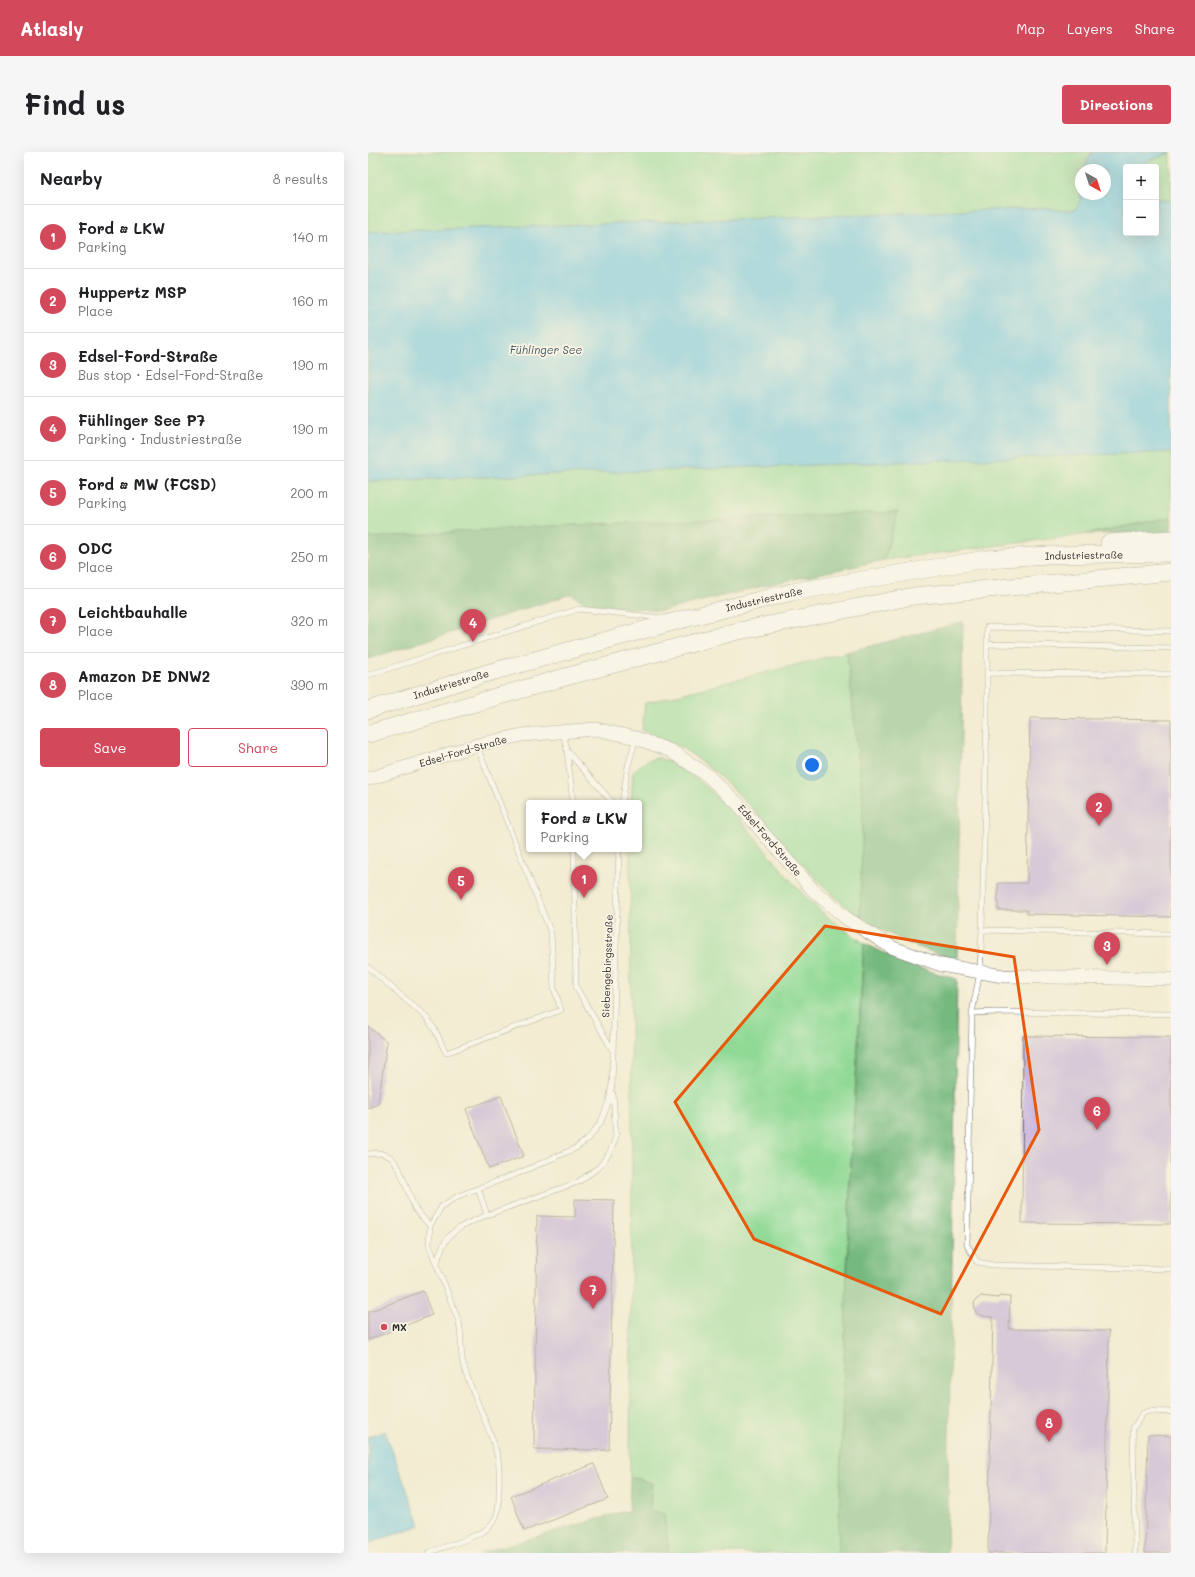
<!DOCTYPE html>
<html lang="en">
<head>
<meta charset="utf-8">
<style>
  :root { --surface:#fff; --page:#f6f6f6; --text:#202124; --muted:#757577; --line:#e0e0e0; --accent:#d1495b }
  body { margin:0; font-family:Mali,sans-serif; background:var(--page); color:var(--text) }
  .controls { position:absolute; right:12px; top:12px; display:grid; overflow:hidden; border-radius:4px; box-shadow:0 4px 16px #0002 }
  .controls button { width:36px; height:36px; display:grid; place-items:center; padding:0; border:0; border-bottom:1px solid var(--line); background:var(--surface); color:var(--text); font:20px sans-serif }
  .compass { position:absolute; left:707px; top:12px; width:36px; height:36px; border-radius:50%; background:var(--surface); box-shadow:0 4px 16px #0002; rotate:141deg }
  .you { position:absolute; left:444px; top:613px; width:14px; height:14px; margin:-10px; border:3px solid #fff; border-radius:50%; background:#1a73e8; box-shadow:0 0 0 6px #1a73e833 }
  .badge { display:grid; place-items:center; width:26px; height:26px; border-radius:50%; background:var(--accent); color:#fff; font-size:13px; font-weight:700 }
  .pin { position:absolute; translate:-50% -33px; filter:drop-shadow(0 1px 2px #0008) }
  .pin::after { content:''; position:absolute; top:21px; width:14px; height:12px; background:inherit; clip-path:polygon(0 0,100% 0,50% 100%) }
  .popup { position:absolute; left:158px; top:648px; width:116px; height:52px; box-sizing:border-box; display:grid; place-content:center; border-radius:4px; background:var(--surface); filter:drop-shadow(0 1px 3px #0005); font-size:13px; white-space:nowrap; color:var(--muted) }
  .popup b { font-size:15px; color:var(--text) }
  .popup::after { content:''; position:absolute; left:50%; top:100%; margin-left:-8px; border:8px solid transparent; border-top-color:var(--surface) }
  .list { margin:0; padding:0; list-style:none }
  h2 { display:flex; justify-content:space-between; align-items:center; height:52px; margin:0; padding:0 16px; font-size:17px }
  h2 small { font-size:13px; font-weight:400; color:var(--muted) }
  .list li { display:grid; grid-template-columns:26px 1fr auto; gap:12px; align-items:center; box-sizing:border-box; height:64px; padding:0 16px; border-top:1px solid var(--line) }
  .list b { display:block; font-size:15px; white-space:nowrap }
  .list p { margin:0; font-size:13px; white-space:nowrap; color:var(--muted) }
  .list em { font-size:13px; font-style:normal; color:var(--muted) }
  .actions { display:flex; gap:8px; padding:12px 16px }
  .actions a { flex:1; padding:9px 0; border:1px solid var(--accent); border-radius:4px; text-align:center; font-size:14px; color:var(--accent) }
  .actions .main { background:var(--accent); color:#fff }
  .map { position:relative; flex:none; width:803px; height:1401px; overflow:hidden; border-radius:4px }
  header { display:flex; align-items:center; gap:24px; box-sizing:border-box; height:56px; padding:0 20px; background:var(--accent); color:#fff }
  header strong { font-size:19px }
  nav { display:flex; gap:22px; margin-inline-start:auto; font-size:14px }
  .intro { display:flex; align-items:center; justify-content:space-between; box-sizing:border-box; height:96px; padding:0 24px }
  h1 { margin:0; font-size:28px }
  .button { padding:10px 18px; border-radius:4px; background:var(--accent); color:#fff; font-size:14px; font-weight:700 }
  main { display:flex; gap:24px; padding:0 24px }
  aside { flex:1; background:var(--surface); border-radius:4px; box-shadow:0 4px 16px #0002 }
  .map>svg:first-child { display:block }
</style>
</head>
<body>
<header>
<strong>Atlasly</strong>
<nav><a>Map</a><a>Layers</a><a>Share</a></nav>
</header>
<div class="intro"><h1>Find us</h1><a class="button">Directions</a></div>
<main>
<aside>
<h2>Nearby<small>8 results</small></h2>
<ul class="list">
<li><span class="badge">1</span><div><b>Ford • LKW</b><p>Parking</p></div><em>140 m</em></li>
<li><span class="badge">2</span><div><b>Huppertz MSP</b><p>Place</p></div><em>160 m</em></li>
<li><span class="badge">3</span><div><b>Edsel-Ford-Straße</b><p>Bus stop · Edsel-Ford-Straße</p></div><em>190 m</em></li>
<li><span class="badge">4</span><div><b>Fühlinger See P7</b><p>Parking · Industriestraße</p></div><em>190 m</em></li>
<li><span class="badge">5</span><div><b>Ford • MW (FCSD)</b><p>Parking</p></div><em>200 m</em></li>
<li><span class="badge">6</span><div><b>ODC</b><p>Place</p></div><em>250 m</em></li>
<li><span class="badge">7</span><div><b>Leichtbauhalle</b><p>Place</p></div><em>320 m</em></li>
<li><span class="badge">8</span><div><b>Amazon DE DNW2</b><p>Place</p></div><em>390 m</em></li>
</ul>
<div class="actions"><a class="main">Save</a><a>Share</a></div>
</aside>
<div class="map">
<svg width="803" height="1401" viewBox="0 0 803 1401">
  <rect width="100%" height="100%" fill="#fcf5e5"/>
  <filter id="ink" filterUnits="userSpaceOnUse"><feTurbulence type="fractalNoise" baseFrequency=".025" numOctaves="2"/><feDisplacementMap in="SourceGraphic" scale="8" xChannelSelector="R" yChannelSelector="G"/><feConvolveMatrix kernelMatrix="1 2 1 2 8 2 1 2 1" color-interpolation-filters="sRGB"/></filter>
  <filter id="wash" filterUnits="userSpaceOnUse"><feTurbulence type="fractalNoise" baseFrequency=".012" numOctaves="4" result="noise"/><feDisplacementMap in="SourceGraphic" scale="16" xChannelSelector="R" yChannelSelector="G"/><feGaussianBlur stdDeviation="0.9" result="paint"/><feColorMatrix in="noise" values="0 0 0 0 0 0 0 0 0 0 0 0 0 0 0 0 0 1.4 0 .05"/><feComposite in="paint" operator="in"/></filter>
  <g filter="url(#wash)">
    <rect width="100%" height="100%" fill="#f3ecd3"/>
    <path fill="#90d995" stroke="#5e8260" d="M0 0H724L715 18H713V47L708 58 694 59 680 56 0 80Z
      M803 1V48H788V15H771L780 9Z
      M803 300V365L720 382 516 408 529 360 161 375 0 386V329Z
      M479 500 495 650 492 765C429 719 390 649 326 604 311 592 292 586 274 578L277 551Z
      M291 606C348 626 394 698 434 741 452 761 475 777 496 791L482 1030 470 1401H301L296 1363 282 1357 284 1331 262 1325 264 1012 262 697H271V651H263L265 620C273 612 280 607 291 606Z"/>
    <path fill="#74b97e" stroke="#507254" d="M530 360 516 408 412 430 293 459 219 452 203 442 0 507V386L161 375Z
      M803 365V380L720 382Z
      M595 470 589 807C552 798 524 785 492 765L495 650 479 500Z
      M496 791 528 807 544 814 589 827 579 1401H470L482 1030Z
      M262 1325 284 1331 282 1357 296 1362 301 1401H112L261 1358Z"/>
    <path fill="#66c3e4" stroke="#487788" d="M724 0H803L780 9 771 15H758V81H788V48H803V300L0 329V80L680 56 694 59 707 58 713 47V41L737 42V18H715Z
      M17 1279 52 1373 3 1391 0 1384V1285Z"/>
    <g id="blocks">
      <path fill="#b79ddb" d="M662 566 803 568V765L659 762V758H630V731H659Z
        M0 874 19 890 10 952 0 956Z
        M655 884 803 885V1072L654 1071Z
        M133 944 156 1004 121 1017 98 957Z
        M207 1047 246 1048 241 1298 166 1297 169 1064 207 1065Z
        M55 1139 64 1163 0 1188V1160Z
        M613 1144 630 1146 631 1144 642 1145 641 1177 741 1179 737 1401H620L625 1165 614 1164 608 1161 607 1158 606 1151 608 1148Z
        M780 1283 803 1284V1401H777Z
        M226 1312 240 1347 156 1379 143 1344Z"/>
    </g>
  </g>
  <g filter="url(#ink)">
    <use href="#blocks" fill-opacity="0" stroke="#716f66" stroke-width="1"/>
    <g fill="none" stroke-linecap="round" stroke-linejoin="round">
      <defs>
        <path id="service" d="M619 492 803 496
          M619 521 803 522
          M0 523 211 457 295 466
          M195 580 199 598 205 651
          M199 599 245 651
          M254 651 260 614 268 586
          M206 697 208 835 245 899
          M614 778 619 563V475L803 479
          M803 782 614 778 612 820 604 861 599 1093 609 1110 625 1113 803 1117
          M0 815 58 865 67 878 78 901 193 858 186 836 183 781 109 594
          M604 861 628 860 803 862
          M244 934 251 697
          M0 1002 12 1001 23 1005 31 1016 47 1057 62 1074
          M110 1036 119 1063 210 1030 231 1015 242 1000 248 985 245 942
          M69 1112C75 1080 92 1074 119 1063
          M60 1401C75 1395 111 1385 121 1375 131 1365 131 1354 131 1341 131 1329 132 1318 130 1307 123 1274 104 1244 95 1212 92 1199 94 1184 91 1170L61 1093 62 1074 74 1054 90 1044 151 1021 208 996 220 987 233 970 241 949 244 932
          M767 1401 765 1276 775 1261 781 1259 803 1260"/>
        <path id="tertiary" d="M0 627 109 593 154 583 228 577 268 586 303 599 339 623 370 652 445 738 478 766 523 795 573 813 635 824 803 827"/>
        <path id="trunk" d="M741 391 803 387
          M0 558 116 522 312 468 424 440 618 407 680 403 803 401
          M0 582 190 527 366 480 546 444 803 420"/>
      </defs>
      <use href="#service" stroke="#716f66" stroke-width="6"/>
      <use href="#tertiary" stroke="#716f66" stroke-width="14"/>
      <use href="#trunk" stroke="#716f66" stroke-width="18"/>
      <use href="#service" stroke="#fff" stroke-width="5"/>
      <use href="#tertiary" stroke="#fff" stroke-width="13"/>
      <use href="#trunk" stroke="#fff" stroke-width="17"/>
    </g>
  </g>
  <path d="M0 0H803V1401H0ZM457 774 646 805 671 978 573 1162 386 1087 307 950Z" fill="#f3ecd3" fill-opacity=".55" fill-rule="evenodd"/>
  <path fill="none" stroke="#e8590c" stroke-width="3" stroke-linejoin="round" d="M457 774 646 805 671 978 573 1162 386 1087 307 950Z"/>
  <circle fill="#d1495b" stroke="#fcf5e5" stroke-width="1.5" cx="16" cy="1175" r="4"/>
  <g text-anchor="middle" stroke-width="3.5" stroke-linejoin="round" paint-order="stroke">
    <g font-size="10" fill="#2b2b2b" stroke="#fcf5e5">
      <text transform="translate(716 403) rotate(-1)" y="4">Industriestraße</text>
      <text transform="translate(396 447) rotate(-13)" y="4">Industriestraße</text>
      <text transform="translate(83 532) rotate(-17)" y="4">Industriestraße</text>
      <text transform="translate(95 599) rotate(-16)" y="4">Edsel-Ford-Straße</text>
      <text transform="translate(402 688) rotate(49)" y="4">Edsel-Ford-Straße</text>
      <text transform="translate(239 814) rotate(-88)" y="4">Siebengebirgsstraße</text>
    </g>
    <g font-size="10" font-weight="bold" fill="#2b2b2b" stroke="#fcf5e5" text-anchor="start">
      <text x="24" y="1179">MX</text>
    </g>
    <g font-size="11" font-style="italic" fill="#3d5962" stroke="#fcf5e5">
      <text x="178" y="202">Fühlinger See</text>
    </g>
  </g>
</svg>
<div class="controls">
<button>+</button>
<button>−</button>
</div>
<svg class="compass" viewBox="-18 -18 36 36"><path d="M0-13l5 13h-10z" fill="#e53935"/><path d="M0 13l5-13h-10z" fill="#757577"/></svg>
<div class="you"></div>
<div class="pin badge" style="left:216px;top:746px">1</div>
<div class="popup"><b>Ford • LKW</b>Parking</div>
<div class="pin badge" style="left:731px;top:674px">2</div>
<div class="pin badge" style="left:739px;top:813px">3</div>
<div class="pin badge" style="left:105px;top:490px">4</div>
<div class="pin badge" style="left:93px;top:748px">5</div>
<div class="pin badge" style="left:729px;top:978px">6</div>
<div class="pin badge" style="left:225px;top:1157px">7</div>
<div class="pin badge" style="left:681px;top:1290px">8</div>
</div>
</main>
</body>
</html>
